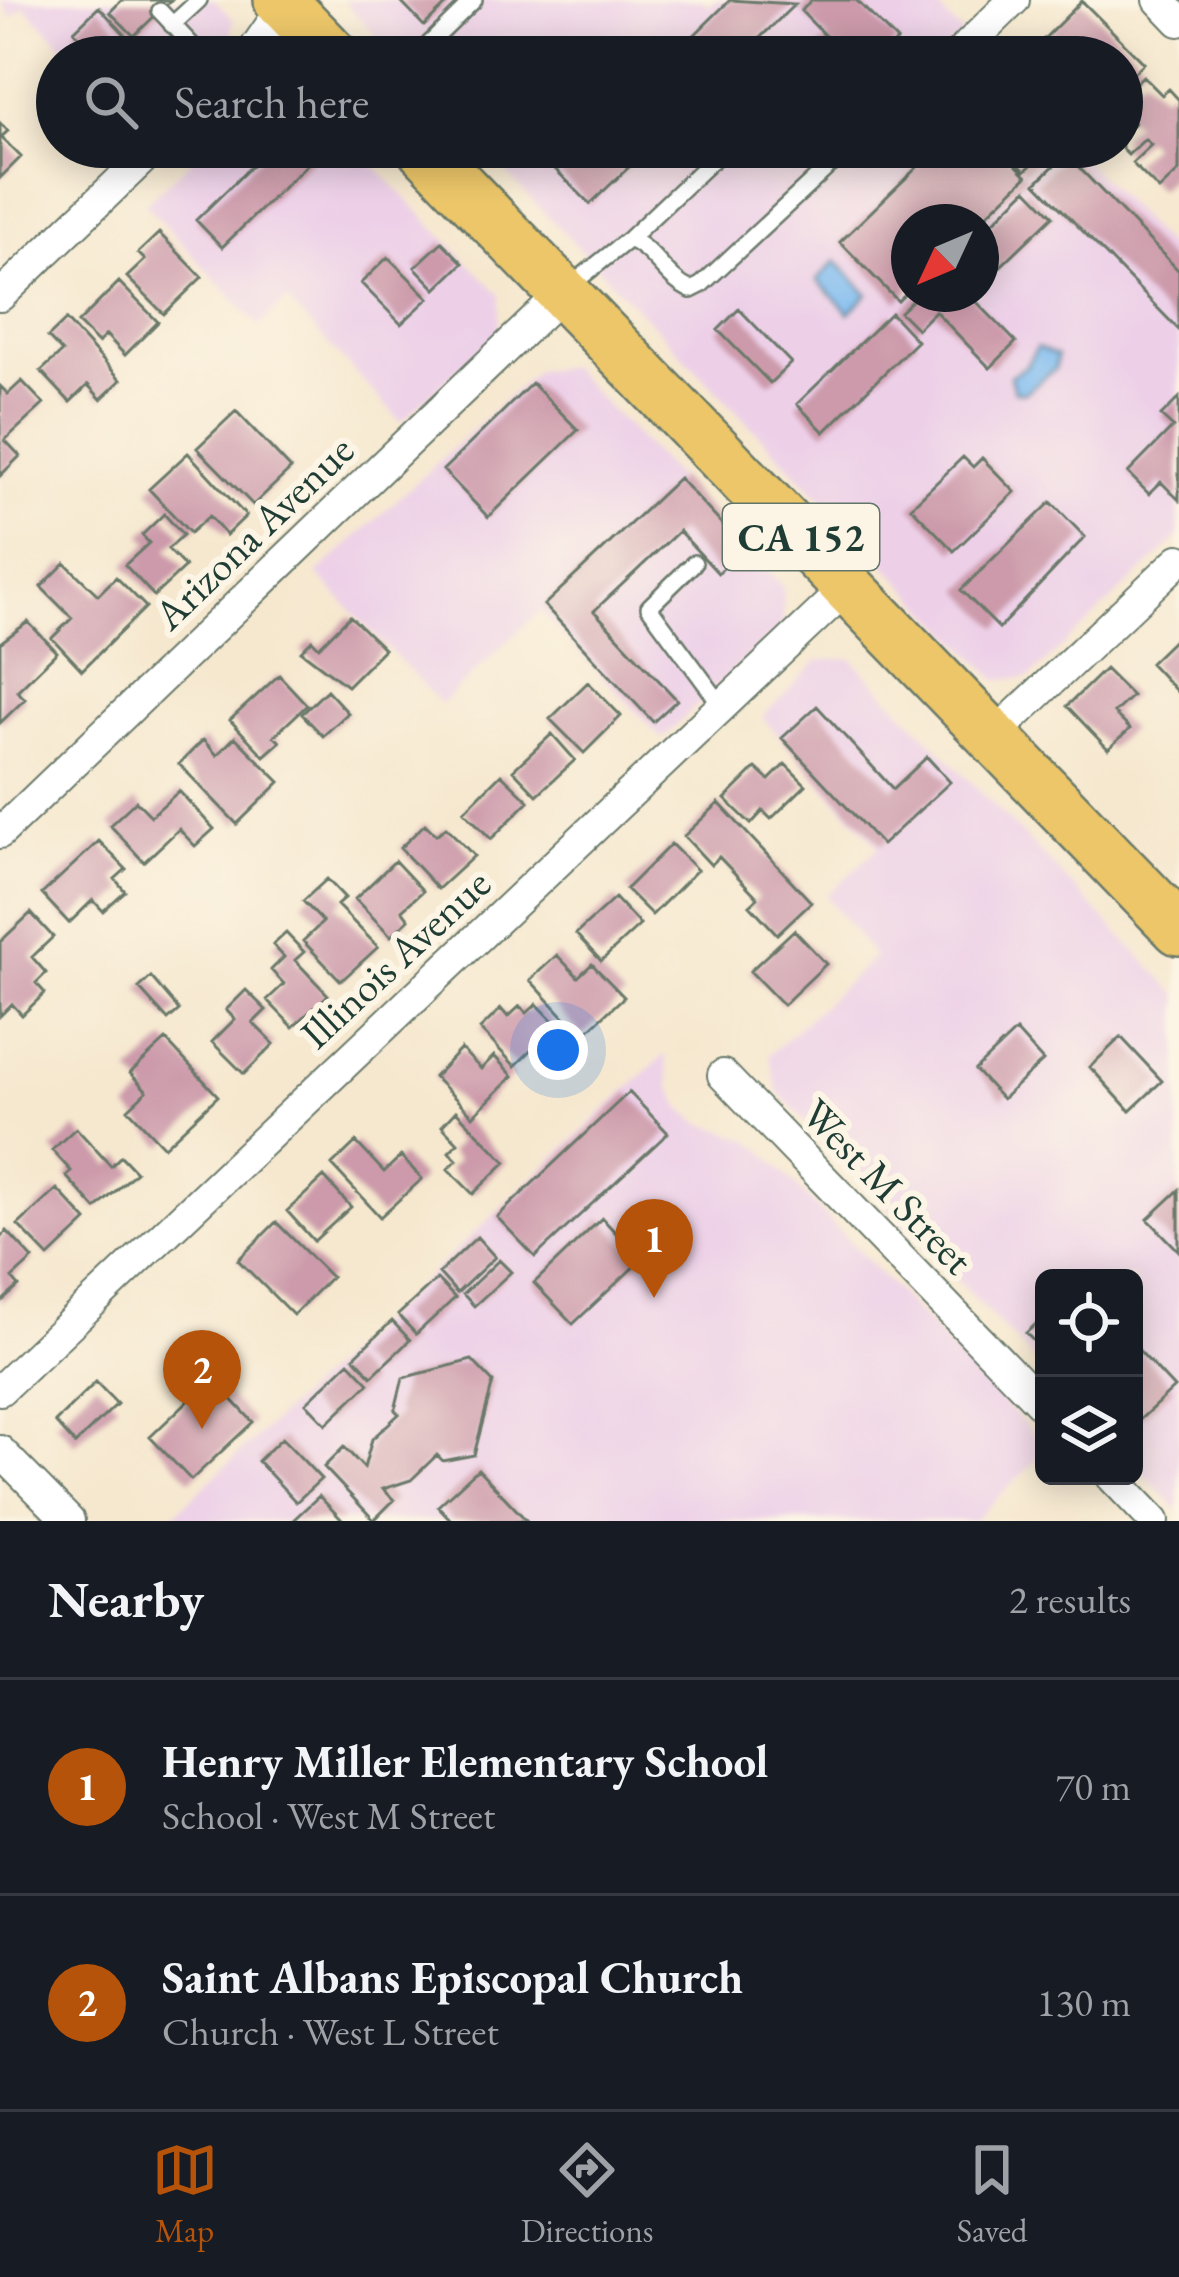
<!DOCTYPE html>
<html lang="en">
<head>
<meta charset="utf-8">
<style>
  :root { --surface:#171b24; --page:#242831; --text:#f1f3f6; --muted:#9ea1a6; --line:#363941; --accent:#b45309 }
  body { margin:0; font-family:"EB Garamond",serif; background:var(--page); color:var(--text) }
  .controls { position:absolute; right:36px; bottom:36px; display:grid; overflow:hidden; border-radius:18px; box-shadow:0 6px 30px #0003 }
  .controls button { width:108px; height:108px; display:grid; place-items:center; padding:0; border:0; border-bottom:3px solid var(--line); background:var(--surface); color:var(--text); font:60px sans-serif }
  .compass { position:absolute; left:891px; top:204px; width:108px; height:108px; border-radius:50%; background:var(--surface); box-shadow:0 6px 30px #0003; rotate:226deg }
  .you { position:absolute; left:558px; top:1050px; width:42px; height:42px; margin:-30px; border:9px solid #fff; border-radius:50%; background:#1a73e8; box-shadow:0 0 0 18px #1a73e833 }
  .badge { display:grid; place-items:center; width:78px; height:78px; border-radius:50%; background:var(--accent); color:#fff; font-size:39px; font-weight:700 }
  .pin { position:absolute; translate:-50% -99px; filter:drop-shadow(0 3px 6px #0008) }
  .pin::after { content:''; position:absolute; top:63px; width:42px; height:36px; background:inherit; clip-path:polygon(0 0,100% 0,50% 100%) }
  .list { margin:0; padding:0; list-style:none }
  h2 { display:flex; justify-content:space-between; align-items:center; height:156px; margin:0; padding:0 48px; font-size:51px }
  h2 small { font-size:39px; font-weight:400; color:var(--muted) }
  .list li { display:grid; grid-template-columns:78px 1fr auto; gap:36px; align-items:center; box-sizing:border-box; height:216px; padding:0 48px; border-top:3px solid var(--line) }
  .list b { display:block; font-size:45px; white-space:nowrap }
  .list p { margin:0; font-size:39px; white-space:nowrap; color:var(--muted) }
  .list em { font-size:39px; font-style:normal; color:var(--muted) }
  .icon { flex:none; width:66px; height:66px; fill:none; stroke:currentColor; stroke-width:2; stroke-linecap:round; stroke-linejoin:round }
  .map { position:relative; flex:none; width:1179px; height:1521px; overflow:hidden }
  .search { position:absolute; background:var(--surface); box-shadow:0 6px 30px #0003; left:36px; right:36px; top:36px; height:132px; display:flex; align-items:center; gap:30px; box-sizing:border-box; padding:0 42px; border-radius:66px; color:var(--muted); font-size:45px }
  .sheet { height:588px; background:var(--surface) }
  nav { display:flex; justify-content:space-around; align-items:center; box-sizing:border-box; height:168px; border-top:3px solid var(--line); background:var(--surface); font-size:33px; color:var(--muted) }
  nav a { display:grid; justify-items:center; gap:6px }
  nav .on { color:var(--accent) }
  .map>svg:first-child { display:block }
</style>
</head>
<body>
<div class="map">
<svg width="1179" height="1521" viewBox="0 0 1179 1521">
  <rect width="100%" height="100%" fill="#fcf5e5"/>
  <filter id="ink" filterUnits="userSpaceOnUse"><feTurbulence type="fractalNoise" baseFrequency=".00833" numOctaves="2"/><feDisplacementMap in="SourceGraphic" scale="24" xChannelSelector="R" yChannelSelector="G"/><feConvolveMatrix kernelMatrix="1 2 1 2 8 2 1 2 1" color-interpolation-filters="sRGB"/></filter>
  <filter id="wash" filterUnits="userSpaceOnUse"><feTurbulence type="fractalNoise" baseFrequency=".004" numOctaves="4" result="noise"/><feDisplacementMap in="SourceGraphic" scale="48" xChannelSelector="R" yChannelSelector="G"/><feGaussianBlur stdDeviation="2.7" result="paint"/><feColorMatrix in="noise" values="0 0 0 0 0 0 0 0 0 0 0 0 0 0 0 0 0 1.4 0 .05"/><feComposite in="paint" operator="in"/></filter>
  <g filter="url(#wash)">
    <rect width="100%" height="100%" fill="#f6e8cf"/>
    <path fill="#edd0e8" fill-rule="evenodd" d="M0 0H214L233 19 230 48 220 57H74L24 6 12 17Z
      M344 0H703L709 6 715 0H931L984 57H394Z
      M205 147H356L500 295 498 332 401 422 287 300 259 326 145 204Z
      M481 147H1071L1179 259V537L1029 678 997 680ZM909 222H981V294H909Z
      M568 366 783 587V624L662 739 540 611 441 704 317 574 536 371Z
      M851 658 1179 996V1511L1134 1464V1278H1044V1371L778 1092 769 1055 874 957 826 896 879 847 762 717 817 661Z
      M665 1054 670 1086 682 1108 701 1123 748 1139 764 1152 1044 1445V1453L974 1521H167Z"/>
    <path fill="#7fbbf1" stroke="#4f7c92" stroke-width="3" d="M836 261 868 294 849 313 817 280Z
      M1037 347 1057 356 1055 369 1024 393 1014 391 1010 376 1026 366Z"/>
    <g id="blocks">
      <path fill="#cc9aaa" d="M122 0H171L134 36 110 12Z
        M399 0H451L424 26Z
        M730 0 795 4 740 57H672Z
        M812 0H856L897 41 880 57H809L828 39 801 11Z
        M1082 1 1144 63 1122 84V57L1030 53Z
        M99 7 133 43 119 57H100L74 31Z
        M618 40 634 57H600Z
        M1143 76 1162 95 1169 89 1179 100V171L1159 190 1132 163 1151 145 1145 139 1128 155 1122 149V135L1134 123 1122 111V96Z
        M0 123 8 131 1 137 21 157 0 178Z
        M271 147H325L222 247 196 220Z
        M574 147H650L590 204 553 167Z
        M938 147H998L1027 176 979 222H909V290L898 301 840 242Z
        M1002 147H1040L1045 152 1025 171Z
        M1066 154 1179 271V330L1036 183Z
        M1027 189 1053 216 981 285V234Z
        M159 233 202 277 164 314 127 277 145 260 138 253Z
        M442 242 463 263 436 289 415 267Z
        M388 257 429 298 401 324 361 283Z
        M119 282 158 322 125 355 106 335 98 343 78 323Z
        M919 294H969L1016 342 990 368 935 311 917 329 900 312Z
        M739 309 791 363 770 383 718 330Z
        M891 313 917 341 824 432 797 404Z
        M66 320 121 380 101 399 88 385 70 402 41 371 62 352 48 337Z
        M22 381 44 404 5 440 20 456 0 476V386L8 394Z
        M532 383 578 430 488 517 443 470Z
        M1179 398V500L1161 482 1149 494 1128 473 1173 427 1161 416Z
        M236 411 291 469 253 505 197 448Z
        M188 453 246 516 226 535 209 516 190 533 149 489Z
        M963 457 973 467 982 458 1015 492 954 551 911 507Z
        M679 478 744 548 718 573 679 531 594 611 677 700 653 722 544 605Z
        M1051 502 1085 537 999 628 961 590Z
        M164 514 183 535 168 549 185 567 154 596 125 565 149 543 142 535Z
        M65 563 98 595 116 577 146 607 82 670 52 638 72 618 41 587Z
        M350 616 384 649 347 686 301 651 312 640 319 647Z
        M28 622 57 652 17 691 25 699 0 723V643Z
        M1179 635V694L1150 663Z
        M1105 669 1132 696 1114 713 1130 729 1108 749 1067 706Z
        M279 675 307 705 274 736 280 742 264 756 230 720Z
        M588 682 621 716 584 753 550 719Z
        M327 690 348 713 323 736 302 714Z
        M817 706 893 789 927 757 950 782 882 845 782 738Z
        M552 734 575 760 537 795 513 770Z
        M235 737 280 782 237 824 179 764 203 740 217 755Z
        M785 764 806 785 771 819 763 811 751 824 725 799 756 768 769 780Z
        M501 774 529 801 491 839 464 811Z
        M179 791 214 829 195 846 179 829 144 862 110 825 136 801 151 816Z
        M719 803 811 902 777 934 750 905 758 898 719 857 711 865 684 836Z
        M425 824 436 835 446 827 474 856 438 889 400 848Z
        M99 841 126 869 115 879 125 891 103 911 93 900 69 923 42 894Z
        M671 844 697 870 652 915 626 889Z
        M395 861 423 891 402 910 409 919 391 936 355 899Z
        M327 879 345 898 337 905 378 947 341 981 303 941 323 922 303 901Z
        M615 898 640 925 601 961 576 934Z
        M31 913 53 937 32 957 46 973 36 983 45 993 22 1015 12 1004 0 1016V942Z
        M794 930 826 964 783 1005 750 971Z
        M286 933 304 952 295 960 328 995 293 1027 267 1000 284 984 271 970 284 957 273 945Z
        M557 955 578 977 592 964 624 997 582 1036 530 980Z
        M151 977 179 1010 168 1020 139 988Z
        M246 990 266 1010 253 1023 274 1044 244 1074 212 1042 235 1019 226 1010Z
        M537 1004 557 1025 515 1066 480 1029 501 1009 508 1017 520 1006 527 1013Z
        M1016 1031 1043 1061 1002 1099 975 1070Z
        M1121 1037 1162 1081 1130 1111 1090 1067Z
        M166 1040 218 1096 164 1147 128 1109 147 1091 130 1073Z
        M461 1049 481 1069 494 1056 513 1076 473 1116 434 1077Z
        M629 1092 668 1133 535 1257 497 1217Z
        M456 1111 506 1162 473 1194 448 1169 457 1160 449 1152 458 1143 442 1126Z
        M76 1128 111 1166 121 1156 136 1172 96 1209 66 1176 71 1171 52 1150Z
        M356 1142 384 1172 401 1156 422 1179 380 1217 332 1165Z
        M324 1177 351 1207 314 1241 287 1211Z
        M57 1189 87 1221 49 1257 18 1225Z
        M1179 1190V1251L1148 1219Z
        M602 1218 641 1260 573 1324 534 1283Z
        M276 1222 331 1277 293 1315 238 1260Z
        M7 1231 33 1259 12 1278 19 1286 0 1303V1238Z
        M477 1237 495 1257 457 1293 439 1273Z
        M499 1260 511 1272 474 1306 463 1294Z
        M437 1279 455 1298 416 1334 398 1315Z
        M1044 1317V1352L1026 1333Z
        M392 1321 410 1340 372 1376 354 1357Z
        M1134 1345 1174 1388 1134 1425Z
        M472 1360 493 1382 474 1455 443 1461 437 1455 411 1480 383 1489 394 1500 374 1520 324 1467 344 1447 364 1468 372 1439 399 1414 395 1410 403 1378Z
        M349 1362 369 1383 326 1424 306 1403Z
        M212 1378 253 1422 191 1480 150 1437Z
        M96 1382 117 1404 75 1444 55 1422Z
        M282 1438 321 1479 296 1502 258 1461Z
        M478 1469 527 1521H452L438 1506Z
        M319 1496 343 1521H292Z"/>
    </g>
  </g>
  <g filter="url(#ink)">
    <use href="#blocks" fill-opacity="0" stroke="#6a796a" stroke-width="3"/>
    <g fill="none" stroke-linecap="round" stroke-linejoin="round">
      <defs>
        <path id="service" d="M160 11 203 57
          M172 25 199 0
          M416 57 474 0
          M629 239 726 147
          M570 286 629 239C655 250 665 279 691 290L701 285 829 166 858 147
          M694 563 649 607 722 706"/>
        <path id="minor" d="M1159 0 1179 21
          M249 57 288 0
          M956 57 1014 0
          M0 296 155 147
          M993 736 1179 560
          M0 833 564 292
          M723 1075 1044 1407
          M0 1390 849 586
          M0 1451 69 1521
          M1111 1476 1154 1521"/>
        <path id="trunk" d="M280 0 335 57
          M422 147 1179 929"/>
      </defs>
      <use href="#service" stroke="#6a796a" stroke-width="20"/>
      <use href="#minor" stroke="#6a796a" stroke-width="34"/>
      <use href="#trunk" stroke="#6a796a" stroke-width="56"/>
      <use href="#service" stroke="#fff" stroke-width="15"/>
      <use href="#minor" stroke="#fff" stroke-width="30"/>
      <use href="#trunk" stroke="#ecc669" stroke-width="51"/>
    </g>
  </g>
  <g text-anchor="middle" stroke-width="12" stroke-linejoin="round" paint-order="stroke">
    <rect fill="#fcf5e5" stroke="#617469" stroke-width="3" x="723" y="504" width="156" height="66" rx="9"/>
    <g font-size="39" font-weight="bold" fill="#1f3d34">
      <text x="801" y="551">CA 152</text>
    </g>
    <g font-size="42" fill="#1f3d34" stroke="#fcf5e5">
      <text transform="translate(253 532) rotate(-44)" y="15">Arizona Avenue</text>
      <text transform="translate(395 958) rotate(-43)" y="15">Illinois Avenue</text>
      <text transform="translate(888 1186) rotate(46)" y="15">West M Street</text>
    </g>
  </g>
</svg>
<div class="controls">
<button><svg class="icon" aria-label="locate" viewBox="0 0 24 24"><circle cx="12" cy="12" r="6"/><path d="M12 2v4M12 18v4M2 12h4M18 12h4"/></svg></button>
<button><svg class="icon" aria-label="layers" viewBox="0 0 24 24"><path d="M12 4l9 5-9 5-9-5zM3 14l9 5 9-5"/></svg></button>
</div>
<svg class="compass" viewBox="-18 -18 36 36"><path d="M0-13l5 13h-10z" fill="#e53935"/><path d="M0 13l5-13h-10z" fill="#9ea1a6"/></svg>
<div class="you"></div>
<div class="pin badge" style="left:654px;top:1298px">1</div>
<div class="pin badge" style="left:202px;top:1429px">2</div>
<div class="search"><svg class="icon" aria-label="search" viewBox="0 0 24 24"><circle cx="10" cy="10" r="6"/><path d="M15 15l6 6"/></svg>Search here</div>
</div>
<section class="sheet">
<h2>Nearby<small>2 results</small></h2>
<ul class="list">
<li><span class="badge">1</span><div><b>Henry Miller Elementary School</b><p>School · West M Street</p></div><em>70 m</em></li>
<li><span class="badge">2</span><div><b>Saint Albans Episcopal Church</b><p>Church · West L Street</p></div><em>130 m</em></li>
</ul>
</section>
<nav>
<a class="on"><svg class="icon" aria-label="map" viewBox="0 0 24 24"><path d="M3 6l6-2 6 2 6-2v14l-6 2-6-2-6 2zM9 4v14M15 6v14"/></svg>Map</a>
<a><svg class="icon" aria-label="directions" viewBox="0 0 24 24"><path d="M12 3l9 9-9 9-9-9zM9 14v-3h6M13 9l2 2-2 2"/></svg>Directions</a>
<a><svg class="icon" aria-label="saved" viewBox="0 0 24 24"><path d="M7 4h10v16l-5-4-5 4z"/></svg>Saved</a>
</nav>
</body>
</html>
